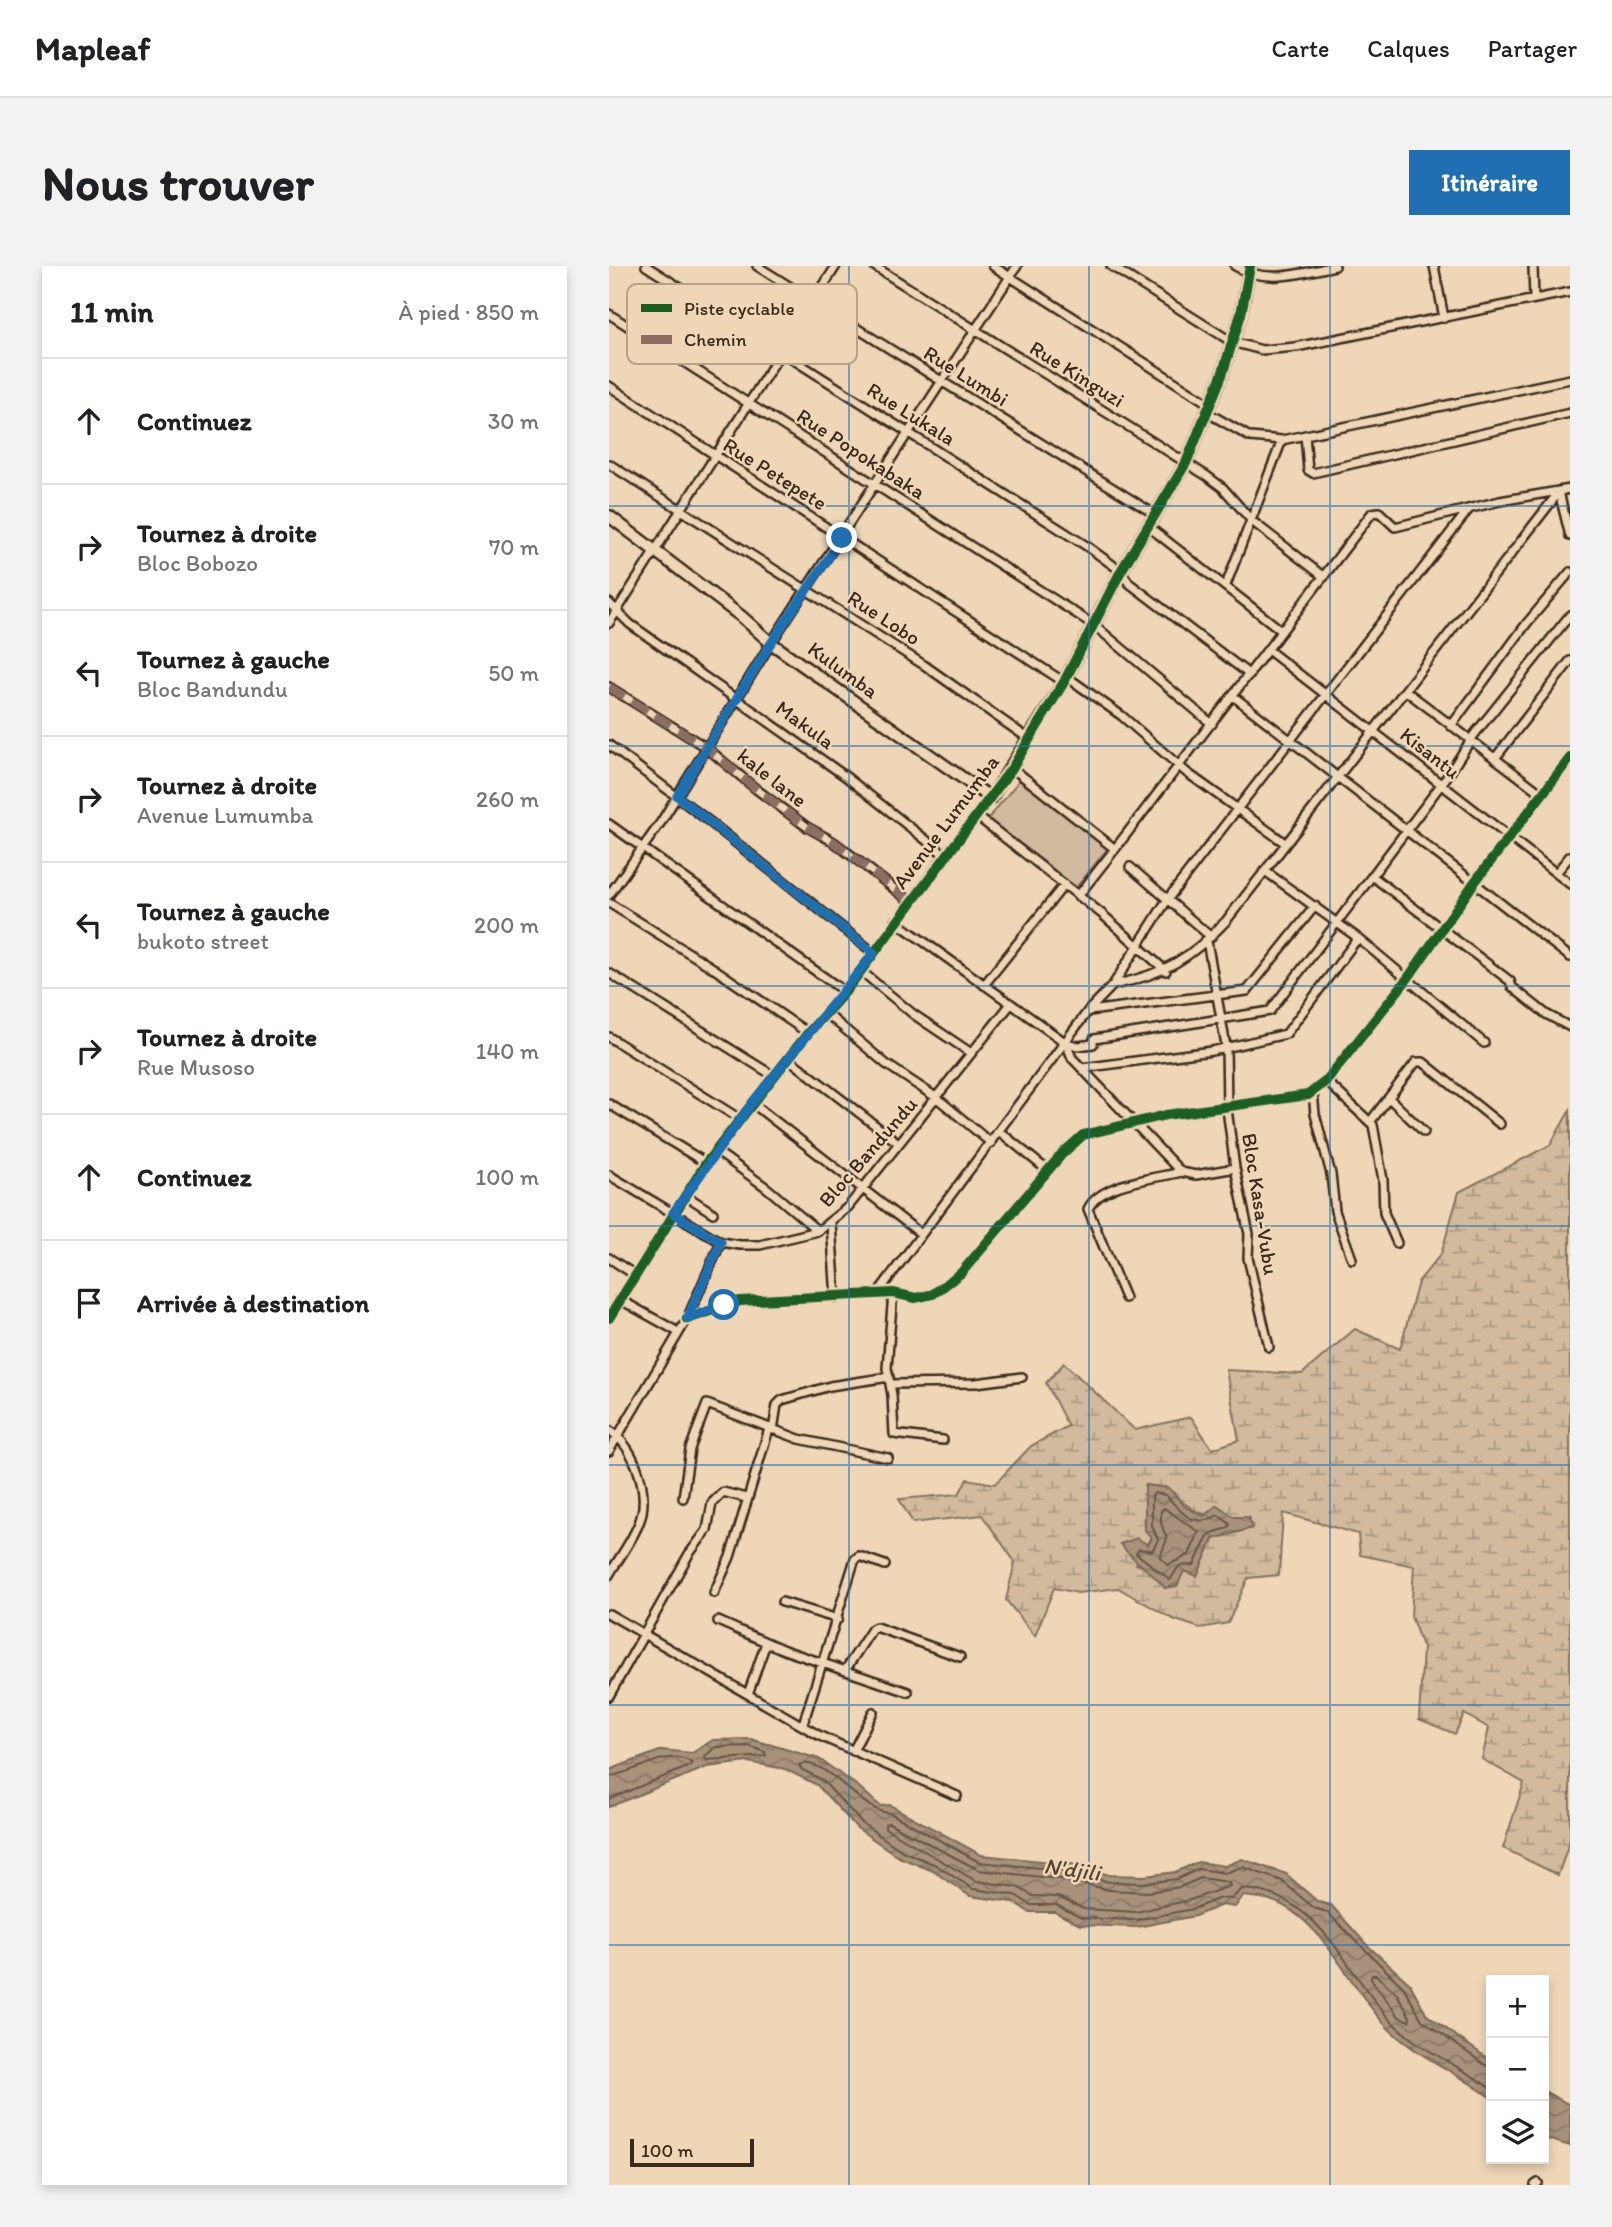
<!DOCTYPE html>
<html lang="fr">
<head>
<meta charset="utf-8">
<style>
  :root { --surface:#fff; --page:#f2f2f2; --text:#202124; --muted:#757577; --line:#e0e0e0; --accent:#1f6fb2 }
  body { margin:0; font-family:Itim,sans-serif; background:var(--page); color:var(--text) }
  .controls { position:absolute; right:21px; bottom:21px; display:grid; overflow:hidden; border-radius:0px; box-shadow:0 4px 10px #0003 }
  .controls button { width:63px; height:63px; display:grid; place-items:center; padding:0; border:0; border-bottom:2px solid var(--line); background:var(--surface); color:var(--text); font:35px sans-serif }
  .scale { position:absolute; left:21px; bottom:18px; width:124px; box-sizing:border-box; padding-left:7px; border:4px solid #3b2a1e; border-top:0; font-size:19px; line-height:24px; white-space:nowrap; color:#3b2a1e; -webkit-text-stroke:5px #efd6b7; paint-order:stroke }
  .stop { position:absolute; width:21px; height:21px; margin:-16px; border:5px solid #1f6fb2; border-radius:50%; background:#fff }
  .stop.end { background:#1f6fb2; border-color:#fff; box-shadow:0 2px 7px #0008 }
  .list { margin:0; padding:0; list-style:none }
  h2 { display:flex; justify-content:space-between; align-items:center; height:91px; margin:0; padding:0 28px; font-size:30px }
  h2 small { font-size:23px; font-weight:400; color:var(--muted) }
  .list li { display:grid; grid-template-columns:46px 1fr auto; gap:21px; align-items:center; box-sizing:border-box; height:126px; padding:0 28px; border-top:2px solid var(--line) }
  .list b { display:block; font-size:26px; white-space:nowrap }
  .list p { margin:0; font-size:23px; white-space:nowrap; color:var(--muted) }
  .list em { font-size:23px; font-style:normal; color:var(--muted) }
  .icon { flex:none; width:38px; height:38px; fill:none; stroke:currentColor; stroke-width:2; stroke-linecap:round; stroke-linejoin:round }
  .map { position:relative; flex:none; width:961px; height:1919px; overflow:hidden; border-radius:0px }
  header { display:flex; align-items:center; gap:42px; box-sizing:border-box; height:98px; padding:0 35px; background:var(--surface); border-bottom:2px solid var(--line) }
  header strong { font-size:33px }
  nav { display:flex; gap:38px; margin-inline-start:auto; font-size:24px }
  .intro { display:flex; align-items:center; justify-content:space-between; box-sizing:border-box; height:168px; padding:0 42px }
  h1 { margin:0; font-size:49px }
  .button { padding:18px 32px; border-radius:0px; background:var(--accent); color:#fff; font-size:24px; font-weight:700 }
  main { display:flex; gap:42px; padding:0 42px }
  aside { flex:1; background:var(--surface); border-radius:0px; box-shadow:0 4px 10px #0003 }
  .map>svg:first-child { display:block }
</style>
</head>
<body>
<header>
<strong>Mapleaf</strong>
<nav><a>Carte</a><a>Calques</a><a>Partager</a></nav>
</header>
<div class="intro"><h1>Nous trouver</h1><a class="button">Itinéraire</a></div>
<main>
<aside>
<h2>11 min<small>À pied · 850 m</small></h2>
<ul class="list">
<li><svg class="icon" aria-label="ahead" viewBox="0 0 24 24"><path d="M12 20V5M6 11l6-6 6 6"/></svg><div><b>Continuez</b></div><em>30 m</em></li>
<li><svg class="icon" aria-label="right" viewBox="0 0 24 24"><path d="M7 20v-9h11M14 6l5 5-5 5"/></svg><div><b>Tournez à droite</b><p>Bloc Bobozo</p></div><em>70 m</em></li>
<li><svg class="icon" aria-label="left" viewBox="0 0 24 24"><path d="M17 20v-9H6M10 6l-5 5 5 5"/></svg><div><b>Tournez à gauche</b><p>Bloc Bandundu</p></div><em>50 m</em></li>
<li><svg class="icon" aria-label="right" viewBox="0 0 24 24"><path d="M7 20v-9h11M14 6l5 5-5 5"/></svg><div><b>Tournez à droite</b><p>Avenue Lumumba</p></div><em>260 m</em></li>
<li><svg class="icon" aria-label="left" viewBox="0 0 24 24"><path d="M17 20v-9H6M10 6l-5 5 5 5"/></svg><div><b>Tournez à gauche</b><p>bukoto street</p></div><em>200 m</em></li>
<li><svg class="icon" aria-label="right" viewBox="0 0 24 24"><path d="M7 20v-9h11M14 6l5 5-5 5"/></svg><div><b>Tournez à droite</b><p>Rue Musoso</p></div><em>140 m</em></li>
<li><svg class="icon" aria-label="ahead" viewBox="0 0 24 24"><path d="M12 20V5M6 11l6-6 6 6"/></svg><div><b>Continuez</b></div><em>100 m</em></li>
<li><svg class="icon" aria-label="arrive" viewBox="0 0 24 24"><path d="M6 21V4h12l-3 4 3 4H6"/></svg><div><b>Arrivée à destination</b></div></li>
</ul>
</aside>
<div class="map">
<svg width="961" height="1919" viewBox="0 0 961 1919">
  <defs>
    <pattern id="wetland-marsh" width="20" height="14" patternUnits="userSpaceOnUse" patternTransform="scale(1.75)"><rect width="20" height="14" fill="#d1ba9e"/><path d="M1 5h8M5 5V1M11 12h8M15 12V8" fill="none" stroke="#ab9780"/></pattern>
    <pattern id="water-waves" width="16" height="10" patternUnits="userSpaceOnUse" patternTransform="scale(1.75)"><rect width="16" height="10" fill="#a8927b"/><path d="M0 5q4-4 8 0t8 0" fill="none" stroke="#8a7764"/></pattern>
  </defs>
  <rect width="100%" height="100%" fill="#efd6b7"/>
  <filter id="ink" filterUnits="userSpaceOnUse"><feTurbulence type="fractalNoise" baseFrequency=".0143" numOctaves="2"/><feDisplacementMap in="SourceGraphic" scale="14" xChannelSelector="R" yChannelSelector="G"/><feConvolveMatrix kernelMatrix="1 2 1 2 8 2 1 2 1" color-interpolation-filters="sRGB"/></filter>
  <g filter="url(#ink)">
    <path fill="url(#wetland-marsh)" stroke="#86725e" stroke-width="2" fill-rule="evenodd" d="M961 844V1574L949 1609 894 1582 915 1517 873 1493 880 1462 855 1448 846 1468 810 1453 814 1383 802 1350 805 1300 751 1289 749 1268 674 1247 670 1309 639 1312 619 1357 591 1362 564 1353 509 1322 469 1327 445 1322 426 1370 397 1334 406 1296 373 1249 304 1257 290 1233 350 1228 358 1213 386 1218 422 1180 459 1160 437 1117 455 1097 526 1164 582 1151 603 1183 630 1174 617 1104 693 1108 746 1063 791 1083 809 1016 832 988 850 926 941 879ZM536 1219 560 1222C586 1253 602 1251 640 1251L643 1262 604 1273 588 1309 575 1305 556 1322 540 1303 527 1298 543 1271 536 1264Z"/>
    <path fill="#d1ba9e" stroke="#86725e" stroke-width="2" d="M412 512 499 582 466 623 379 553Z"/>
    <path fill="url(#water-waves)" stroke="#7c6856" stroke-width="2" d="M536 1219 560 1222 576 1241 595 1250 608 1239 625 1251H640L643 1262 604 1273 588 1310 575 1305 568 1320 556 1322C541 1304 525 1296 511 1278L528 1272 539 1279 543 1272 536 1264Z
      M142 1473 210 1493 250 1521 271 1540 281 1539 372 1589 462 1598 500 1609 536 1610 566 1606 589 1596 616 1600 633 1593 677 1608 709 1636 722 1639 758 1679 801 1718 818 1749 882 1795V1832C850 1807 809 1791 780 1763 742 1725 714 1651 661 1634 652 1631 642 1631 634 1630L626 1641 613 1639 586 1650 528 1661 471 1659 446 1646H420L404 1636 361 1630 324 1605 290 1591 248 1562 208 1519 176 1503 139 1496 98 1501 0 1541V1504L53 1484 83 1487 104 1474Z
      M935 1825 961 1839V1880L935 1872Z"/>
    <g fill="none" stroke-linecap="round" stroke-linejoin="round">
      <path stroke="#675443" stroke-width="2" d="M546 1227 557 1229C573 1248 585 1263 609 1249L621 1258 619 1262 600 1268 585 1299 570 1300 561 1314 527 1287 530 1283 543 1285 549 1274 543 1260V1230Z
        M555 1242 590 1266 580 1289 559 1299 551 1291 558 1273 552 1257V1245Z
        M140 1480 156 1486 157 1490 98 1494 95 1491 107 1481Z
        M0 1510C27 1508 57 1480 83 1497L81 1500 0 1533
        M280 1557 370 1604 459 1614 500 1624 539 1626 571 1621 592 1612 619 1616 621 1620 581 1634 527 1646 475 1643 449 1631 424 1630 408 1621 367 1615 276 1562V1558Z
        M763 1709H767L788 1728 801 1751 800 1755 790 1751 762 1713Z
        M882 1800 876 1799 813 1754 795 1722 718 1646 705 1642 673 1615 634 1601 616 1607 590 1603 568 1613 536 1617 500 1616 461 1605 370 1596 281 1547C252 1547 218 1489 190 1499L192 1503 213 1514 253 1557 293 1585 327 1599 364 1623 406 1629 422 1639H447L473 1652 527 1654 584 1643 611 1632 622 1633 633 1623C711 1626 737 1708 784 1757 812 1785 851 1799 882 1823"/>
      <defs>
        <path id="street" d="M37 0 479 281 512 305 520 317 641 409
          M148 0 547 249
          M265 0 598 210 614 222 643 255 715 311
          M384 0 602 139
          M502 0 623 76 653 84 687 81 961 26
          M626 0C657 19 692 7 726 0
          M825 0 835 52
          M924 0 925 33
          M0 48 485 359 603 458
          M0 120 455 416
          M599 147 641 171 673 174 961 113
          M696 169 699 204 704 207 961 147
          M0 198 315 399 420 473
          M950 226 961 270
          M540 261 673 365
          M617 319 673 174
          M0 337 21 358 236 510 336 589
          M0 357 227 0
          M659 384 961 618
          M458 411 513 450 577 506 676 577
          M0 421 98 482 147 523 198 561 225 576 301 635
          M797 425 933 528
          M624 430 961 691
          M842 460 918 357 961 306
          M0 479 101 556 265 687
          M887 491 961 395
          M403 502 506 583 469 630
          M369 551 493 648 557 705
          M0 558 236 726
          M506 583 763 247 770 246 786 261 891 235 961 223
          M521 601 602 671
          M656 605 749 672 875 777
          M947 607 961 590
          M763 610 901 715 903 721 937 748 961 761
          M0 629 52 556 162 377 408 0
          M0 637 104 702 199 767
          M286 655 457 777 469 780 484 778 485 773 661 745 840 508 865 469 961 349
          M598 675 617 780 618 843 626 902 640 968 639 992 660 1081
          M252 705 304 748 362 787
          M0 707 165 810
          M375 719 455 619
          M504 719C554 709 582 692 617 655L950 226
          M480 745 638 725 706 640
          M218 748 277 798 328 832 382 877
          M0 771 131 853
          M457 777 463 792 572 906 587 909 626 902
          M180 793 288 876
          M473 802 603 785 677 768 749 672
          M717 815 764 859 774 914 775 947 788 977
          M704 826 706 848 722 908 726 945 743 993
          M780 832 815 866
          M143 837 312 968
          M0 838 97 897
          M761 856 807 796H814L891 858
          M390 865 438 904
          M107 885 158 922 209 965
          M0 909 112 976 131 979H151L209 965 239 941 401 739
          M76 929 104 947
          M222 957 227 1032
          M0 992 26 1009
          M284 1027 278 1102 283 1129 285 1168 334 1174
          M268 1028 479 745 504 719 558 634 860 243
          M516 1032 479 943C492 916 546 913 572 906
          M10 1033 69 1066
          M0 1052 97 897 199 767 236 726 336 589 382 532
          M78 1053 131 1035 284 1027 307 1032 324 1028 352 1007 453 888 474 869 557 849 699 829 717 815 799 712 865 617 961 492
          M281 1118 367 1117 413 1111
          M0 1164C26 1180 42 1228 30 1257 23 1275 10 1292 0 1309
          M164 1164 168 1139 173 1134 221 1120 280 1111
          M0 1185 78 1053 112 976
          M74 1232 81 1183 98 1138 190 1173 279 1192
          M105 1327 121 1291 160 1163
          M173 1336 229 1353
          M0 1348 211 1470 348 1530
          M109 1355 175 1384 299 1426
          M237 1403 263 1363 267 1361 351 1391
          M139 1428 157 1377
          M0 1430 80 1288 98 1264 103 1237 114 1226 137 1232
          M194 1458 246 1293 250 1290 276 1299
          M244 1485 264 1446
          M926 1919 929 1917"/>
        <path id="secondary" d="M0 250 133 351 162 377 382 532 455 416 512 305 577 197 613 109 632 48 641 0"/>
      </defs>
      <use href="#street" stroke="#3b2a1e" stroke-width="12"/>
      <use href="#secondary" stroke="#3b2a1e" stroke-width="15"/>
      <use href="#street" stroke="#efd6b7" stroke-width="7"/>
      <use href="#secondary" stroke="#efd6b7" stroke-width="10"/>
      <path stroke="#8d6e63" stroke-width="9" stroke-dasharray="18 9" stroke-linecap="butt" d="M0 421 98 482 147 523 198 561 225 576 301 635"/>
      <defs>
        <path id="cycleway" d="M0 1052 97 897 199 767 236 726 403 502 455 416 512 305 577 197 613 109 632 48 641 0
          M78 1053 131 1035 284 1027 307 1032 324 1028 352 1007 453 888 474 869 557 849 699 829 717 815 799 712 865 617 961 492"/>
      </defs>
      <use href="#cycleway" stroke="#efd6b7" stroke-width="15"/>
      <use href="#cycleway" stroke="#1b5e20" stroke-width="10"/>
    </g>
  </g>
  <g fill="none" stroke-linecap="round" stroke-linejoin="round" filter="url(#ink)">
    <path stroke="#1f6fb2" stroke-width="9" d="M115 1039 78 1053 112 976 64 947 143 837 265 687 68 530 162 377 233 272"/>
  </g>
  <path fill="none" stroke="#1f6fb2" stroke-width="2" stroke-opacity="0.55" d="M240 0V1919M480 0V1919M721 0V1919M0 240H961M0 480H961M0 720H961M0 960H961M0 1199H961M0 1439H961M0 1679H961"/>
  <g text-anchor="middle" stroke-width="5" stroke-linejoin="round" paint-order="stroke">
    <g font-size="21" fill="#3b2a1e" stroke="#efd6b7">
      <text transform="translate(468 108) rotate(32)" y="7">Rue Kinguzi</text>
      <text transform="translate(357 110) rotate(32)" y="7">Rue Lumbi</text>
      <text transform="translate(302 148) rotate(32)" y="7">Rue Lukala</text>
      <text transform="translate(252 188) rotate(33)" y="7">Rue Popokabaka</text>
      <text transform="translate(166 208) rotate(32)" y="7">Rue Petepete</text>
      <text transform="translate(275 352) rotate(33)" y="7">Rue Lobo</text>
      <text transform="translate(234 404) rotate(36)" y="7">Kulumba</text>
      <text transform="translate(196 459) rotate(36)" y="7">Makula</text>
      <text transform="translate(821 487) rotate(38)" y="7">Kisantu</text>
      <text transform="translate(163 512) rotate(38)" y="7">kale lane</text>
      <text transform="translate(337 556) rotate(-53)" y="7">Avenue Lumumba</text>
      <text transform="translate(259 886) rotate(-49)" y="7">Bloc Bandundu</text>
      <text transform="translate(651 938) rotate(81)" y="7">Bloc Kasa-Vubu</text>
    </g>
    <g font-size="23" font-style="italic" fill="#564435" stroke="#efd6b7">
      <text transform="translate(463 1603) rotate(8)" y="8">N'djili</text>
    </g>
  </g>
  <rect x="18" y="18" width="230" height="80" rx="10" fill="#efd6b7" stroke="#b9a289" stroke-width="2"/>
  <rect x="32" y="38" width="31" height="8" fill="#1b5e20"/>
  <rect x="32" y="69" width="31" height="9" fill="#8d6e63"/>
  <g font-size="19" fill="#3b2a1e">
    <text x="75" y="49">Piste cyclable</text>
    <text x="75" y="80">Chemin</text>
  </g>
</svg>
<div class="controls">
<button>+</button>
<button>−</button>
<button><svg class="icon" aria-label="layers" viewBox="0 0 24 24"><path d="M12 4l9 5-9 5-9-5zM3 14l9 5 9-5"/></svg></button>
</div>
<div class="scale">100 m</div>
<div class="stop" style="left:115px;top:1039px"></div>
<div class="stop end" style="left:233px;top:272px"></div>
</div>
</main>
</body>
</html>
